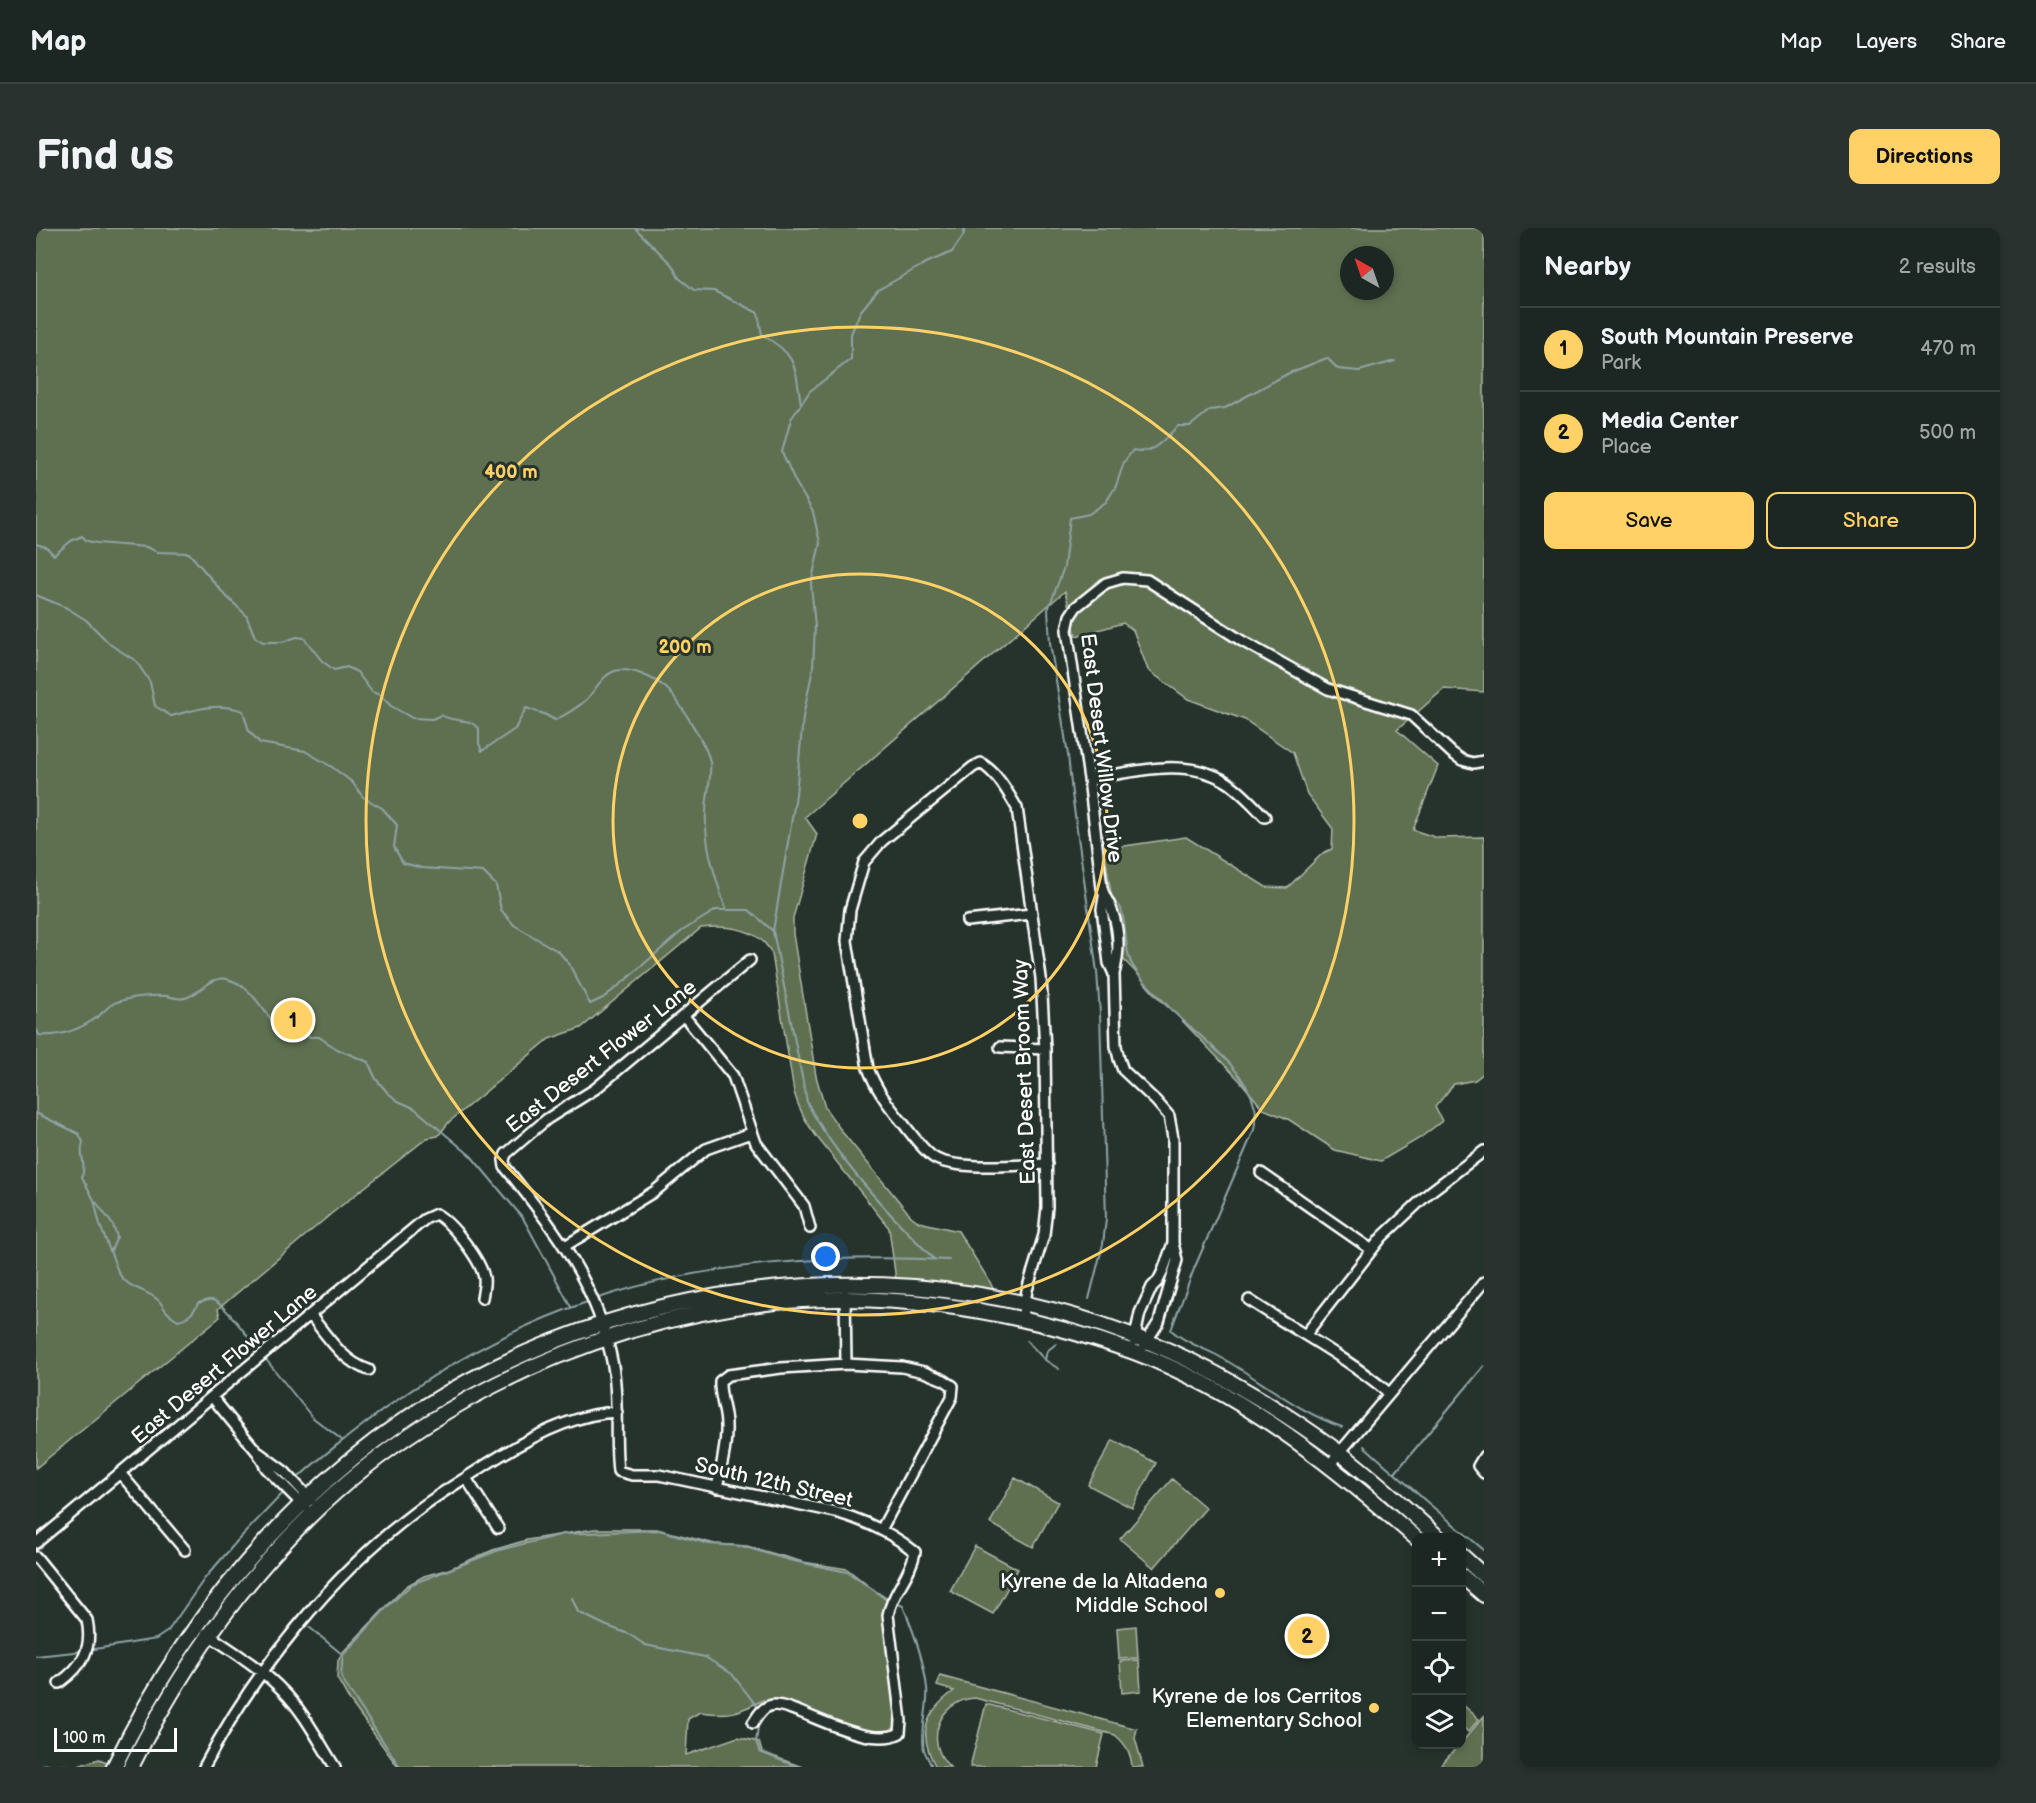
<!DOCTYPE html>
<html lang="en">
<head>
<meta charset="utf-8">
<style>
  :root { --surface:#1c2622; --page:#29322f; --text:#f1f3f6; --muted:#a0a5a5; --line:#3a4340; --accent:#ffd166 }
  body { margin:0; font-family:"Balsamiq Sans",sans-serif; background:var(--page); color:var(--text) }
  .controls { position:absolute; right:18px; bottom:18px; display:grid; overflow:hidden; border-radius:12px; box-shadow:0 3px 9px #0003 }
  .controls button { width:54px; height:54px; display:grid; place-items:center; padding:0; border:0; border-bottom:2px solid var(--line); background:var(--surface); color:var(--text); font:30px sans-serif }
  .compass { position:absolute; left:1304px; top:18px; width:54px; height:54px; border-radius:50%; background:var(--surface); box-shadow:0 3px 9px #0003; rotate:320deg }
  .scale { position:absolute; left:18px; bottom:15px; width:123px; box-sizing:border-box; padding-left:6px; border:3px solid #fff; border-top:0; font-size:16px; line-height:21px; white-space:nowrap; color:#fff; -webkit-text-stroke:4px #26332d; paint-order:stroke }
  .you { position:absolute; left:790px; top:1029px; width:21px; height:21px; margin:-15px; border:4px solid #fff; border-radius:50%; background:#1a73e8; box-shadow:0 0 0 9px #1a73e833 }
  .badge { display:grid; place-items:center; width:39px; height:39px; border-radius:50%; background:var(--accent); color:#111; font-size:20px; font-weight:700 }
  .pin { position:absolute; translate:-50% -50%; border:3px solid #fff; box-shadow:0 2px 6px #0006 }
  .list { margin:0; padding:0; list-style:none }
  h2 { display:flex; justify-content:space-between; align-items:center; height:78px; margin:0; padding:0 24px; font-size:26px }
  h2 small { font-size:20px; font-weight:400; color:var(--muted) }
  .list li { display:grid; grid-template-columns:39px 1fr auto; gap:18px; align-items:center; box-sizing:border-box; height:84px; padding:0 24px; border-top:2px solid var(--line) }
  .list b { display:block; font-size:22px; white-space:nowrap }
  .list p { margin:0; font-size:20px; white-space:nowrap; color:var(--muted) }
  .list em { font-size:20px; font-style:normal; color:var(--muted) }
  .actions { display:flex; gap:12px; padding:18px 24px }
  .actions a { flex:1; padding:14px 0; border:2px solid var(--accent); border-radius:12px; text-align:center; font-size:21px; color:var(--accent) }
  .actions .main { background:var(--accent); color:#111 }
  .icon { flex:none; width:33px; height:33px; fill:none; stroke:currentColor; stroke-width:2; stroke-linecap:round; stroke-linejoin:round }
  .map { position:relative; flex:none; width:1448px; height:1539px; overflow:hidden; border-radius:12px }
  header { display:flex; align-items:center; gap:36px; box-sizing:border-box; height:84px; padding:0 30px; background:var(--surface); border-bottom:2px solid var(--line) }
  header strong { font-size:28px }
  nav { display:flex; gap:33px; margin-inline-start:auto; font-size:21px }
  .intro { display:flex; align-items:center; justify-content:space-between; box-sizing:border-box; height:144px; padding:0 36px }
  h1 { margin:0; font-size:42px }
  .button { padding:15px 27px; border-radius:12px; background:var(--accent); color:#111; font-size:21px; font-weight:700 }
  main { display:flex; gap:36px; padding:0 36px }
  aside { flex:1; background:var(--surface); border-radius:12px; box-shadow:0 3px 9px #0003 }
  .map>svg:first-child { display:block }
</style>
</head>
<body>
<header>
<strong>Map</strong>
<nav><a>Map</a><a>Layers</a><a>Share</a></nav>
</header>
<div class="intro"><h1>Find us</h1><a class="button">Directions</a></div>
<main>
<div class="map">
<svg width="1448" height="1539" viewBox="0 0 1448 1539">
  <rect width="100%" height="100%" fill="#26332d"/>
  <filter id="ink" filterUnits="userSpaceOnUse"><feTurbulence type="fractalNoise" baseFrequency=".0167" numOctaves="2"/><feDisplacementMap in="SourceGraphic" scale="12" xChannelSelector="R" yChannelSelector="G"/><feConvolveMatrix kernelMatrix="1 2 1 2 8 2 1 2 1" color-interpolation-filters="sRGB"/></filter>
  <g filter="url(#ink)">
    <path fill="#5f6f51" stroke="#afb7a8" stroke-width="1.5" fill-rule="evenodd" d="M0 0H1448V464L1408 461 1361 502 1402 538 1377 602 1402 610 1448 609V845L1439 852 1418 856 1399 879 1406 893 1384 910 1345 933 1299 922 1252 891 1227 881 1205 854 1085 729 1068 621 1150 609 1230 659 1251 660 1287 625 1296 621 1297 601 1271 566 1257 525 1209 492 1152 471 1112 442 1097 402 1087 395 1040 408 1029 363 769 589 781 606 757 690V706L780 848 789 880 807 905 875 988 883 994 922 1003 954 1054 965 1078 930 1071 862 1067 853 1000 781 909C770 895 763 882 758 864L736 726C724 700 691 697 665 700L545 800 513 811 413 894 402 908 391 910 295 986 182 1081 184 1089 0 1240ZM1313 27H1349V63H1313Z
      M1077 1212 1120 1235 1096 1280 1052 1257Z
      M979 1250 1022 1274 997 1319 954 1295Z
      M1136 1251 1170 1280 1118 1340 1084 1311Z
      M558 1301H621L679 1316 711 1318 767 1334 811 1341 854 1375 864 1505 841 1509 727 1472C701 1485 694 1488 664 1484L652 1491 650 1527 702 1509 723 1514 726 1524 766 1539H362L314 1473 301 1450 302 1433 307 1424 370 1358 388 1348 413 1341 457 1322 491 1312Z
      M939 1318 982 1341 957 1386 914 1363Z
      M1100 1398 1102 1430 1083 1431 1081 1400Z
      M1103 1432 1105 1463 1086 1465 1084 1433Z
      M904 1448 1101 1501 1099 1510 1107 1539H1096C1095 1525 1090 1516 1079 1507L939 1470C903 1472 887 1514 914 1539H900C881 1506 889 1484 918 1463L901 1458Z
      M950 1476 1068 1506 1060 1539H934Z
      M1426 1476 1443 1491 1432 1504 1426 1498Z
      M1448 1488V1539H1403L1423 1517 1426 1516V1514Z
      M63 1531 71 1534 70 1539H0V1536L42 1538Z"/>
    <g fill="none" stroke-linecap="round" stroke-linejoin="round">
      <path stroke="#8fa4a6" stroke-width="2" d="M599 0 636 37 643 50 658 62 678 63 722 85 726 107C762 127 759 139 765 176
        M0 316 10 319 18 327 35 313 46 308 51 313 61 315 110 319 122 324 153 325 188 366 210 387 219 409 227 414H246L261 409 268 410 286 433 298 442 311 439 321 444 336 464 344 467 355 478 376 490 396 491 405 487C421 496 429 488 443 500V515L446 523 479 501 490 480 508 486 519 492C531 486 540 481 550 472 559 463 566 447 579 443 594 439 618 450 630 460 641 469 672 520 674 534 676 550 670 568 670 584 668 619 680 650 690 682
        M0 367 31 380 50 392 75 417 100 433 114 454 119 478 135 488C161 481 182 474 207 483L213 503 224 515 269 523 296 539 316 554 327 569 346 580 361 597 358 619 367 635 386 640 447 644 460 657 465 682 478 697 523 724 533 736 554 776 567 770 586 755 646 703 680 682H713L737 703
        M1084 678C1091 696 1088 716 1094 732 1095 736 1099 741 1101 744 1131 791 1205 825 1219 879 1221 886 1219 895 1218 902L1158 1041 1135 1102C1149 1115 1168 1120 1184 1129 1224 1151 1263 1185 1306 1199
        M0 800 3 807C25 809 45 801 63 788 68 783 74 776 81 774 96 769 115 767 131 768 137 769 144 772 149 770 165 766 175 745 194 752 219 760 227 787 246 802L258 795 267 794 273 809H283L301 821 332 834 340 851 352 865 362 873 378 880 435 928 487 990 535 1079
        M0 885 43 906 47 914C42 930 51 931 46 949L58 972 64 997 83 1046C94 1062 108 1060 122 1072 126 1075 127 1080 131 1084 134 1087 139 1090 142 1092 153 1090 158 1084 162 1075 167 1074 172 1071 176 1072 188 1074 216 1114 224 1125
        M60 974 77 997 81 1009 75 1023
        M898 1031C853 986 800 931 771 874L737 703 760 567 767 489 777 440 779 398 775 356 784 315 777 284 759 253 746 224 755 191 774 163 815 131V106L824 84 842 62 890 35 916 24 927 8 929 0
        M560 1071C668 1034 800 1026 913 1032
        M1053 1071 1067 1016 1070 991 1064 786 1061 744 1036 566 1032 527 1014 415 1012 382 1028 339 1034 290 1053 286 1070 274 1080 258 1088 234 1097 222C1118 227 1127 212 1142 198H1154L1174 182 1189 180 1253 145 1291 130 1302 141 1323 143 1359 133
        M991 1113 1009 1132 1023 1141
        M228 1129 276 1189 306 1212
        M1009 1132 1011 1123 1020 1116
        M1328 1218 1391 1274 1448 1322
        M1359 1245 1448 1138
        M261 1251C277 1235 296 1221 314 1207 386 1150 468 1102 554 1073
        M536 1370 542 1384 571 1398 593 1406 609 1417 669 1429 696 1446 723 1481
        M858 1374 867 1378C878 1404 888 1432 891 1460 893 1480 884 1501 888 1522 890 1527 894 1534 896 1539
        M273 1399 307 1427 351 1379 376 1356 463 1322 528 1306 623 1302 673 1316 706 1318 753 1332 811 1344 853 1372
        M53 1422 120 1411 132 1403 169 1350 202 1312 249 1263
        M307 1427 305 1447 307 1453 364 1539
        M0 1428 48 1423
        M723 1492 720 1514 724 1524 762 1539"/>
      <defs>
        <path id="street" d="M1053 551C1098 544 1149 528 1191 554 1205 563 1217 577 1229 589
          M1068 669 1066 681 1073 735 1078 746 1080 818 1083 831 1087 842 1120 873 1133 888 1137 910V1015L1141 1032 1123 1094 1108 1117
          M931 693 995 686
          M714 732 559 861 511 891 470 926 468 932 469 939C519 1001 562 1057 577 1138 583 1172 578 1208 582 1243L596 1247H623L799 1284C827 1292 856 1305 879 1324 875 1347 856 1365 852 1387L865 1493 864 1505C837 1519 788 1493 761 1483 753 1480 741 1475 733 1478 725 1481 721 1489 717 1495
          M1078 746C1083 726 1084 703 1076 683 1074 675 1068 669 1066 660L1053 551 1031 402 1034 388 1040 379 1070 355 1087 350 1111 352 1206 413 1292 461 1375 487 1416 525 1426 532 1437 535 1448 533
          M648 788 697 848 720 915 768 978 774 1000
          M964 819 1009 821
          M1225 945 1336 1022
          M529 1018 619 963 670 921 715 905
          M809 1067 810 1136
          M1213 1072C1260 1103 1309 1128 1353 1165
          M275 1088C291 1108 307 1134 333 1142
          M986 1092 991 1062 1008 1007 1011 979 1009 821 1005 750 981 580C971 563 962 546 945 535L937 539 846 613 828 634 814 682 811 713 832 840C840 861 852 877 866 894 875 905 885 920 897 929 917 943 984 937 1011 936
          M1270 1106 1346 1009 1394 964 1448 923
          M1098 1113 1104 1085 1116 1059 1122 1053 1127 1043 1137 1015
          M176 1169 222 1225 230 1240 269 1279
          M223 1225 249 1244 275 1272
          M1448 1228 1442 1238 1448 1245
          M1294 1236 1448 1054
          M84 1245 149 1322
          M430 1250 462 1300
          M681 1260C685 1239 691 1218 690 1197 690 1182 683 1168 684 1153L692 1147 745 1140 810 1136 866 1139 888 1144 908 1152 917 1158 916 1169 845 1302
          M0 1315 389 991 400 986C416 995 445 1032 448 1050 449 1056 447 1064 446 1070
          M0 1329 51 1392C57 1420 47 1438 23 1455
          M170 1405C196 1423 225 1440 247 1463 268 1484 283 1514 299 1539
          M168 1539C217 1445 294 1348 379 1284 402 1266 427 1252 451 1236 487 1213 537 1185 581 1184"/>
        <path id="secondary" d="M1426 1328 1448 1348
          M1426 1348 1448 1367
          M78 1539C131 1428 205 1328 297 1247 529 1044 881 999 1157 1134 1207 1159 1255 1189 1300 1222 1336 1248 1369 1280 1403 1310
          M95 1539C141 1447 200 1361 273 1289 411 1153 618 1069 811 1071 909 1072 1007 1091 1098 1124 1207 1165 1294 1235 1380 1310"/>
      </defs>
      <use href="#street" stroke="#fff" stroke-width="14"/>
      <use href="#secondary" stroke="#fff" stroke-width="18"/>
      <use href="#street" stroke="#26332d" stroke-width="9"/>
      <use href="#secondary" stroke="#26332d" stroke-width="14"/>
    </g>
  </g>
  <g fill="none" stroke="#ffd166" stroke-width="3">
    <circle cx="824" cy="593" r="247"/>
    <circle cx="824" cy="593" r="494"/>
  </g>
  <g fill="#ffd166" stroke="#26332d" stroke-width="2">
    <circle cx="1184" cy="1365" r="6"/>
    <circle cx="1338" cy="1480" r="6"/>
  </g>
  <g text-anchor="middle" stroke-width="6" stroke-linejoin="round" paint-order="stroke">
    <g font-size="21" fill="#fff" stroke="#26332d">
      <text transform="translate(1066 520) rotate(83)" y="7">East Desert Willow Drive</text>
      <text transform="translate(565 828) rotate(-38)" y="7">East Desert Flower Lane</text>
      <text transform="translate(988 844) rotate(-92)" y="7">East Desert Broom Way</text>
      <text transform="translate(188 1136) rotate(-40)" y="7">East Desert Flower Lane</text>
      <text transform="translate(738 1254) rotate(13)" y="7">South 12th Street</text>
    </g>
    <g font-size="21" fill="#fff" stroke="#26332d" text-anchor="end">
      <text x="1172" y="1360">Kyrene de la Altadena<tspan x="1172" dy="24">Middle School</tspan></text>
      <text x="1326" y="1475">Kyrene de los Cerritos<tspan x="1326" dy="24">Elementary School</tspan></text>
    </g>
  </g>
  <circle cx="824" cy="593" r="9" fill="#ffd166" stroke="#26332d" stroke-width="3"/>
  <g font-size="18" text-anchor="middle" font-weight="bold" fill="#ffd166" stroke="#26332d" stroke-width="6" stroke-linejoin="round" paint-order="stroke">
    <text x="475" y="250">400 m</text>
    <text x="649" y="425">200 m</text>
  </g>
</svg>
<div class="controls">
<button>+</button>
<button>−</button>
<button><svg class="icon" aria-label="locate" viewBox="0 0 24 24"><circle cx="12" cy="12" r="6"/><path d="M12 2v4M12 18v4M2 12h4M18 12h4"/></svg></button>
<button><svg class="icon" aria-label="layers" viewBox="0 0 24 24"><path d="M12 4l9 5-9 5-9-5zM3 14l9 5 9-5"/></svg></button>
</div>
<svg class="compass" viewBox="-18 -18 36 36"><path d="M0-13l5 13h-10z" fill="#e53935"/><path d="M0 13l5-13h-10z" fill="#a0a5a5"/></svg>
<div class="scale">100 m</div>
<div class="you"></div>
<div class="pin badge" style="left:257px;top:792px">1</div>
<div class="pin badge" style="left:1271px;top:1408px">2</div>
</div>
<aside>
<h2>Nearby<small>2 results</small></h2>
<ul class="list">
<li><span class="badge">1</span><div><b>South Mountain Preserve</b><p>Park</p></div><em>470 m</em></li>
<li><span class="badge">2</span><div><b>Media Center</b><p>Place</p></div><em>500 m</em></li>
</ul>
<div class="actions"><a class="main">Save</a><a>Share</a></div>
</aside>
</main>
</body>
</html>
